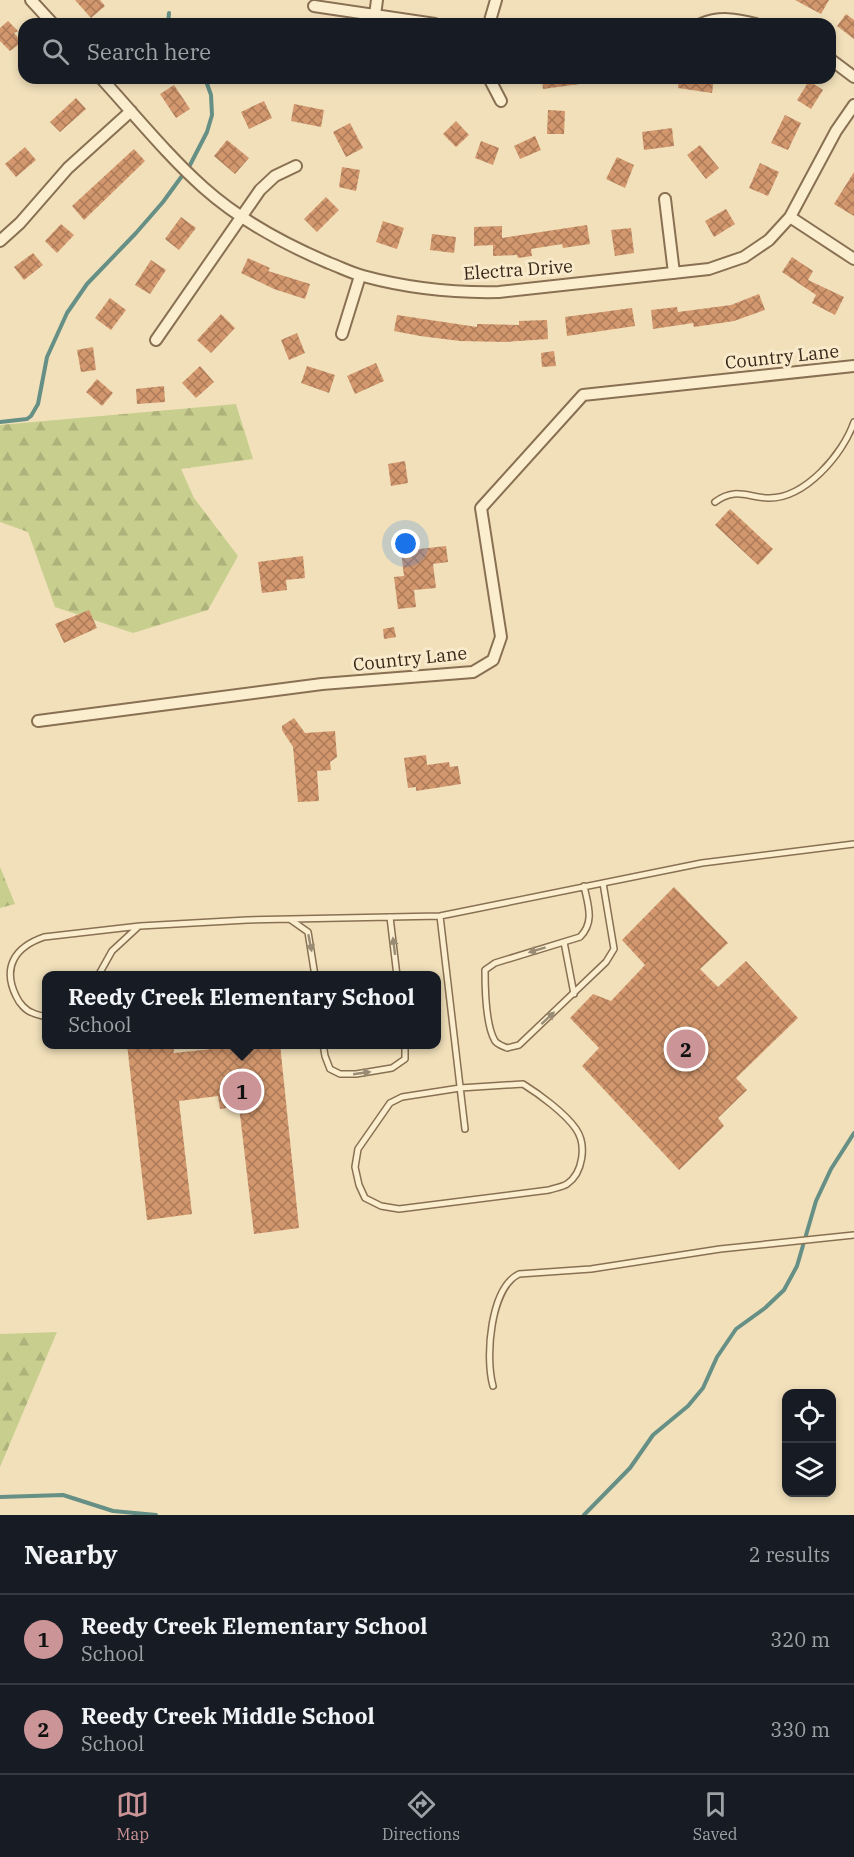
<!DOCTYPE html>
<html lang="en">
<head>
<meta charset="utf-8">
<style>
  :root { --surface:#171b24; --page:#20242c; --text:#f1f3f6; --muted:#9ea1a6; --line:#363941; --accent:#cb9496 }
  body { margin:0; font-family:"IBM Plex Serif",serif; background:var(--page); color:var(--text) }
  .controls { position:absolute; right:18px; bottom:18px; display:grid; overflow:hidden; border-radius:12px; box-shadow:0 3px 9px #0003 }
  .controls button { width:54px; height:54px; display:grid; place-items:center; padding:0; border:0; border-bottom:2px solid var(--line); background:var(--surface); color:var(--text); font:30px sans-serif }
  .you { position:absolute; left:406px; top:544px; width:21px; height:21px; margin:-15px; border:4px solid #fff; border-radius:50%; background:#1a73e8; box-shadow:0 0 0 9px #1a73e833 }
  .badge { display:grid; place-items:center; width:39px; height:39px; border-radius:50%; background:var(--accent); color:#111; font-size:20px; font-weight:700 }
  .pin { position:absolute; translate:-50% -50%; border:3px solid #fff; box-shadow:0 2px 6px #0006 }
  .popup { position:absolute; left:42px; top:971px; width:399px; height:78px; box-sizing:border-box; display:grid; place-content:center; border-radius:12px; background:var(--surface); filter:drop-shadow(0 2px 4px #0005); font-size:20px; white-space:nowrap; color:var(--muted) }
  .popup b { font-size:22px; color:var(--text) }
  .popup::after { content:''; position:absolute; left:50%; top:100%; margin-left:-12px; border:12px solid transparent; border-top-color:var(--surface) }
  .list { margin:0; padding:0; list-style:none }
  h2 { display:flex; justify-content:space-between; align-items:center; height:78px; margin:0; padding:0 24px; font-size:26px }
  h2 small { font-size:20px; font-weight:400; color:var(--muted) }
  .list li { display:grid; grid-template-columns:39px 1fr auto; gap:18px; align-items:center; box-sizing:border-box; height:90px; padding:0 24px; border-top:2px solid var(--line) }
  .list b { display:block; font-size:22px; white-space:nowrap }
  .list p { margin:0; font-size:20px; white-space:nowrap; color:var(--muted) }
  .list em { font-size:20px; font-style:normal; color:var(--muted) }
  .icon { flex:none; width:33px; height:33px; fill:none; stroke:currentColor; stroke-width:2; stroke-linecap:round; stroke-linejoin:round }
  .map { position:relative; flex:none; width:854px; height:1515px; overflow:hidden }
  .search { position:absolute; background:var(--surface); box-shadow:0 3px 9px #0003; left:18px; right:18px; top:18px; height:66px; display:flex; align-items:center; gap:15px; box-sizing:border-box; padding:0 21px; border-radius:18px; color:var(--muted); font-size:22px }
  .sheet { height:258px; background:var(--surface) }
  nav { display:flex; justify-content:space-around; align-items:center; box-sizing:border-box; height:84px; border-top:2px solid var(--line); background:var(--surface); font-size:16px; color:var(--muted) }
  nav a { display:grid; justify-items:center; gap:3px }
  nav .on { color:var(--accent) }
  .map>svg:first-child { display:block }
</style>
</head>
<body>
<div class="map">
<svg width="854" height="1515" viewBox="0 0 854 1515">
  <defs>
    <pattern id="forest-firs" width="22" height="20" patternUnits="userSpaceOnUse" patternTransform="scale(1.5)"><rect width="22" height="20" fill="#c8cf8e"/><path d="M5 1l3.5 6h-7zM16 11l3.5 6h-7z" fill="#acb27a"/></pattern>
    <pattern id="building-cross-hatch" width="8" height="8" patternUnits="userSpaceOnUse" patternTransform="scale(1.5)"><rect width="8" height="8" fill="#d2976d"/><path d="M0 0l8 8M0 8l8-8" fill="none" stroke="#ab7b59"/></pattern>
  </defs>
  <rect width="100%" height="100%" fill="#f1e0ba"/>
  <path fill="url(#forest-firs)" d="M236 404 253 459 181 469 194 498 238 556 208 610 133 633 55 607 28 532 0 522V425Z
    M0 867 15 904 0 908Z
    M57 1332 0 1467V1334Z"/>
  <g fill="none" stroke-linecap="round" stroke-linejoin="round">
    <path stroke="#668f85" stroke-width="4" d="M168 24 169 13
      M0 422 27 419 31 416 38 404 47 357 67 313 87 284 136 233 163 202 190 165 207 132 212 115 211 95 205 78
      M0 1497 63 1495 113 1511 156 1515
      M584 1515 630 1468 653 1435 688 1406 703 1388 717 1357 736 1329 765 1308 784 1290 797 1266 816 1201 831 1169 854 1133"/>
  </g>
  <path fill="url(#building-cross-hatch)" d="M75 0H100L105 6 91 18Z
    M795 0H829L821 14Z
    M846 14 854 20V39L837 26Z
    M8 21 18 31 14 33 22 42 10 51 0 41V28Z
    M542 78H580V84L543 89Z
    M679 78H714L712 93 678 88Z
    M809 81 823 90 811 109 797 100Z
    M174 85 190 109 176 118 160 94Z
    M76 98 86 109 60 132 50 122Z
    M264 101 272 118 249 129 241 112Z
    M294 104 324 110 321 127 291 121Z
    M548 110 565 111 564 134H547Z
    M785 115 801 123 788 150 771 143Z
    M456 121 469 135 456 147 443 134Z
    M350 123 363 148 346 157 333 132Z
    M672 128 674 146 644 150 642 132Z
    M535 136 541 150 520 159 514 146Z
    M227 140 249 158 235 174 214 156Z
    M481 141 499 148 493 165 475 158Z
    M700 145 719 168 706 179 687 155Z
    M25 147 36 160 16 177 5 164Z
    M134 149 145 161 84 220 72 206Z
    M617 157 634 165 625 188 606 179Z
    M760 163 779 172 768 196 749 188Z
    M342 167 360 170 356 191 339 187Z
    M854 172V216L834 204Z
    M326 197 339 210 317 232 304 219Z
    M726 209 735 224 714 237 705 221Z
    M181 217 196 228 179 250 165 239Z
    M383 221 404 228 397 249 376 242Z
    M61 224 74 235 57 253 45 241Z
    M587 225 590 244 563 248 562 244 531 249 532 256 518 258 517 255 493 256V245L474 246V227L502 226V238Z
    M631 228 634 253 615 256 611 230Z
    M432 234 456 237 454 253 430 250Z
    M33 253 43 265 24 280 14 267Z
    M792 257 813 271 808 280 844 297 835 315 812 303 816 295 782 272Z
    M248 258 270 268 268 271 310 284 305 299 274 289 241 273Z
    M151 260 166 270 150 294 135 285Z
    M759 294 765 310 734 321 694 327 693 323 653 329 651 310 677 307 678 312 731 305Z
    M110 298 126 310 111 330 95 318Z
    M632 308 635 326 567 336 565 317Z
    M221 314 235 328 211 353 197 340Z
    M397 315 477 327V324L519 325V321L547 320 548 339 506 342 460 341 420 336 394 331Z
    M297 333 305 353 289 360 281 340Z
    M93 347 96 370 81 372 77 350Z
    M554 351 556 366 542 367 541 353Z
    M376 363 384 381 355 394 347 376Z
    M200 366 214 382 196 398 182 383Z
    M307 366 335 375 329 393 301 383Z
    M97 379 113 393 102 406 86 392Z
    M164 386 165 402 137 404 136 389Z
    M405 461 408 483 391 486 388 464Z
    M730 509 773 549 758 565 715 525Z
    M446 546 448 562 433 564 436 588 414 590 416 607 398 609 394 577 404 576 401 551Z
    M303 556 305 578 286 580 287 590 262 593 258 562Z
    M89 610 97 628 64 643 55 624Z
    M394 627 396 637 384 639 383 629Z
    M294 718 305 733 335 731 337 757 330 762 331 770 317 771 319 801 298 802 293 747 282 730V726Z
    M426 755 427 765 449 762 450 767 458 766 461 784 416 791V787L408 788 404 758Z
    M674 887 728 943 700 969 718 987 746 961 798 1018 736 1078 747 1090 718 1118 724 1126 679 1170 582 1066 599 1048 570 1018 593 994 611 1001 645 965 622 940Z
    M127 1044H173L174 1053 212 1049 211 1044H280L299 1228 254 1234 239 1106 220 1109 218 1096 179 1101 192 1214 147 1220Z"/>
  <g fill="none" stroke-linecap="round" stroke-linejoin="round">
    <defs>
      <path id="lane" d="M715 502C735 487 747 497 768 498 805 499 843 454 854 422
        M584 886C588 905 595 922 580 937L495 963 485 970C485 988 486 1026 495 1041 498 1045 503 1046 507 1048L519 1045 606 962 614 949 603 883
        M440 916 465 1129
        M390 917 397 976
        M291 920 308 932 315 976
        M564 942 574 994
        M98 976 112 951 138 927
        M47 1017C43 1016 37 1015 33 1013 26 1011 19 1003 16 996 2 967 15 947 44 937L140 926 247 920 440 916 702 863 854 844
        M323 1044 325 1056 330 1069 340 1074H356L392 1068 405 1059V1044
        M523 1084C539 1094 565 1113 576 1129 587 1145 583 1173 567 1184 562 1187 555 1188 549 1190L399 1209 381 1206 365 1198 359 1185 355 1167 358 1149 390 1103 402 1097 460 1088Z
        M493 1386C485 1358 490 1288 519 1274L591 1269 720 1249 854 1235"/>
      <path id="street" d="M31 0 53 24
        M314 6 435 24
        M375 15 377 0
        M489 24 496 0
        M701 24C720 16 736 19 756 24
        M830 59 854 77
        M101 78C135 115 167 155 204 188 241 221 284 244 329 263 340 267 351 273 363 276 407 288 453 293 499 292L709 269 744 257 769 240 790 217 836 131 854 105
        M489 78 501 101
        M665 199 674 273
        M790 217 854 259
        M0 241 20 223 68 168 131 111
        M342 334 360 276
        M156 340 260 190 275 176 296 166
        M38 721 322 684 473 672 493 660 501 637 481 508 583 395 854 366"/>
    </defs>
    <use href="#lane" stroke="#897053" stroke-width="8"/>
    <use href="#street" stroke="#897053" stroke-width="14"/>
    <use href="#lane" stroke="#fbeece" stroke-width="5"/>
    <use href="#street" stroke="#fbeece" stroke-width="10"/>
  </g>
  <defs><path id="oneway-solid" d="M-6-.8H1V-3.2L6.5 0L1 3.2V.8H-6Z" transform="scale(1.5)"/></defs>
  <g fill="#998b74">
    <use href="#oneway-solid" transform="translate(310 943) rotate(79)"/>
    <use href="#oneway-solid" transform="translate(394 946) rotate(-97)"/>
    <use href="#oneway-solid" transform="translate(537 950) rotate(163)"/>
    <use href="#oneway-solid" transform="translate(548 1018) rotate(-43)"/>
    <use href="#oneway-solid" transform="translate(362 1073) rotate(-8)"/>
  </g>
  <g text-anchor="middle" stroke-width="6" stroke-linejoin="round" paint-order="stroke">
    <g font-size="18" fill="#37281a" stroke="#f8eaca">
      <text transform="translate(518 270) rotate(-4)" y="6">Electra Drive</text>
      <text transform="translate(782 357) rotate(-6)" y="6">Country Lane</text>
      <text transform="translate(410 659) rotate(-6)" y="6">Country Lane</text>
    </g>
  </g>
</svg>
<div class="controls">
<button><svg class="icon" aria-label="locate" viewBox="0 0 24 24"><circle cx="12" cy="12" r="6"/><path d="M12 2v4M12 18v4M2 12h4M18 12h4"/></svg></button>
<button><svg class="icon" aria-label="layers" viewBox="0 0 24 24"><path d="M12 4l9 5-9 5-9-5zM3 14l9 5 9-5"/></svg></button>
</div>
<div class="you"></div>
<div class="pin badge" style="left:242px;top:1091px">1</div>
<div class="popup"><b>Reedy Creek Elementary School</b>School</div>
<div class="pin badge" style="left:686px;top:1049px">2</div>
<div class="search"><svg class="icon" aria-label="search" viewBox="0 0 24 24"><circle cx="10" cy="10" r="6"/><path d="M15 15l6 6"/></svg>Search here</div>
</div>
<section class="sheet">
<h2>Nearby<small>2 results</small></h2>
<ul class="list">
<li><span class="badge">1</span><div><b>Reedy Creek Elementary School</b><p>School</p></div><em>320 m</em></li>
<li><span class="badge">2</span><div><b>Reedy Creek Middle School</b><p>School</p></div><em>330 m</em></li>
</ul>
</section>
<nav>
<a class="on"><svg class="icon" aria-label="map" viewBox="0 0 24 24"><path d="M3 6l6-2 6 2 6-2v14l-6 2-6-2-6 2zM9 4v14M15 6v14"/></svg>Map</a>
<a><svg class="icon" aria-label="directions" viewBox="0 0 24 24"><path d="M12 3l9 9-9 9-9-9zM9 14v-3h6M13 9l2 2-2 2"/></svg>Directions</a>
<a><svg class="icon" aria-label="saved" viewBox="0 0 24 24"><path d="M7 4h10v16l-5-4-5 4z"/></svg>Saved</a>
</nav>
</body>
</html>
